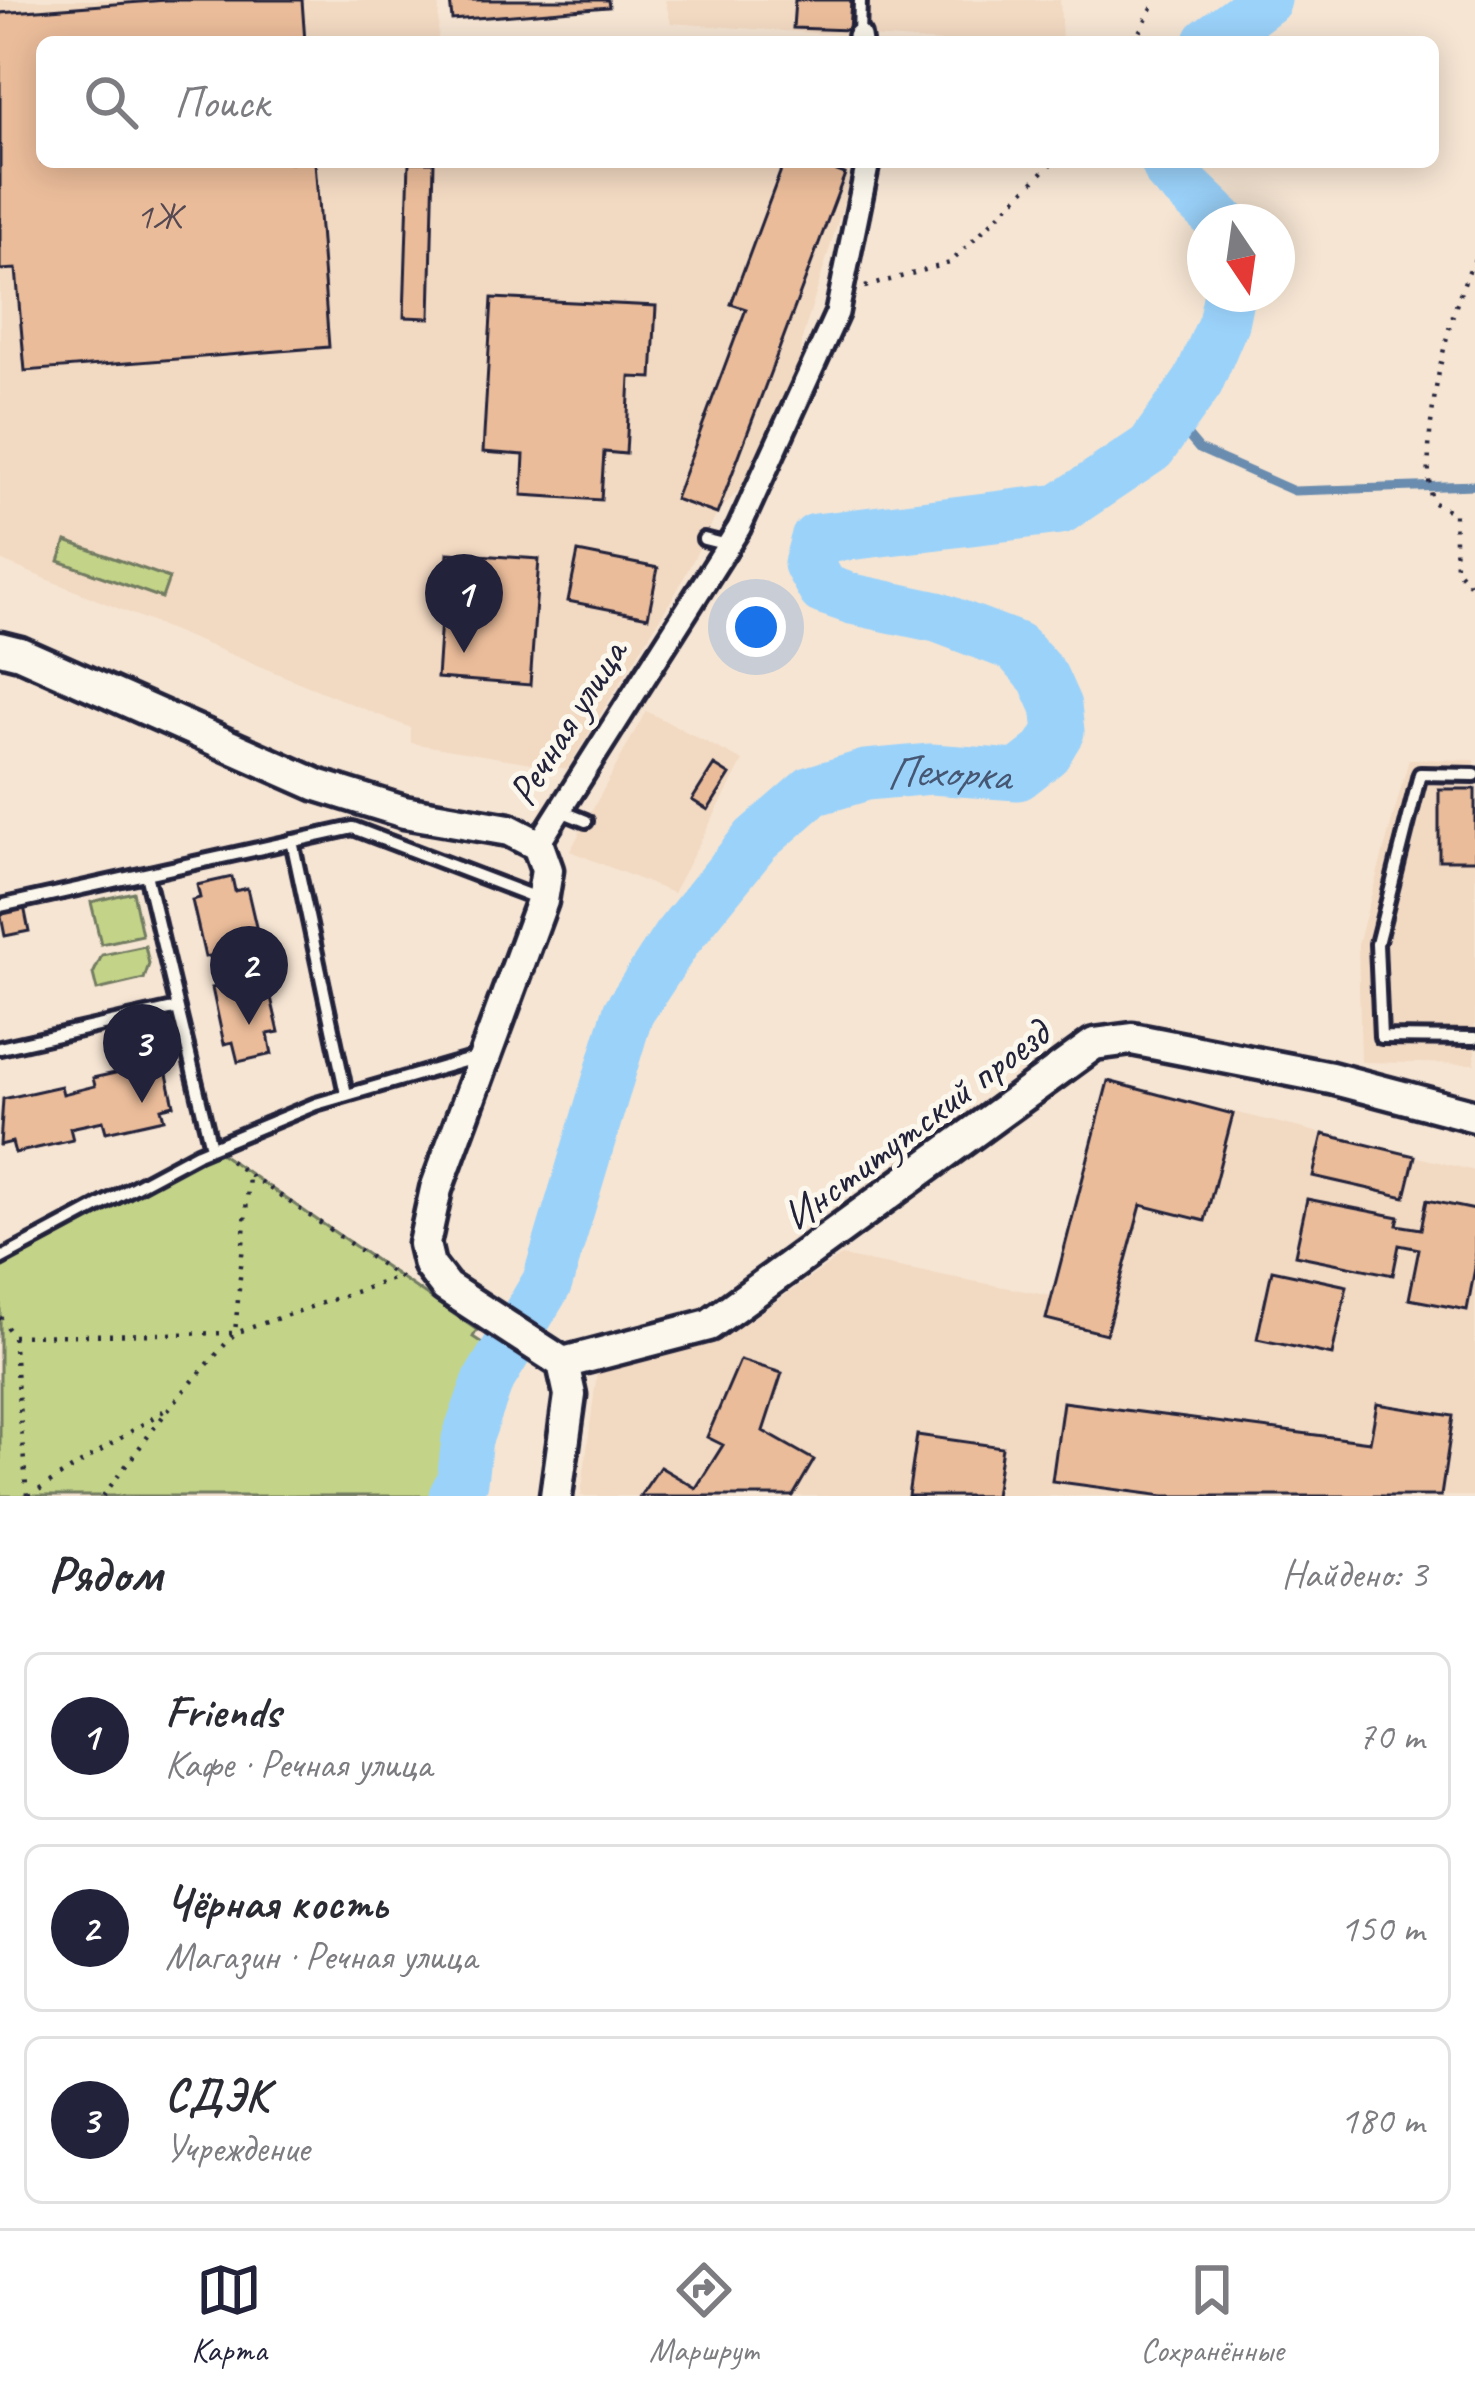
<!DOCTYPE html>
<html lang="ru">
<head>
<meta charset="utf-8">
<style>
  :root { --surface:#fff; --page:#f2f2f3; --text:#2b2b33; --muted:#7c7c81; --line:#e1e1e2; --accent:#22223b }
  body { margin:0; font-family:Caveat,sans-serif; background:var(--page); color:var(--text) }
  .compass { position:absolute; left:1187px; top:204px; width:108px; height:108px; border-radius:50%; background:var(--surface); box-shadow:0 6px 30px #0003; rotate:167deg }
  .you { position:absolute; left:756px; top:627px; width:42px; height:42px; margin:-30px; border:9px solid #fff; border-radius:50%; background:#1a73e8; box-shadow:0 0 0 18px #1a73e833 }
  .badge { display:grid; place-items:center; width:78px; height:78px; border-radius:50%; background:var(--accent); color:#fff; font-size:39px; font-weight:700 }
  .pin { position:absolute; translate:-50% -99px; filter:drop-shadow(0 3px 6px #0008) }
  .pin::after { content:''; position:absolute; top:63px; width:42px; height:36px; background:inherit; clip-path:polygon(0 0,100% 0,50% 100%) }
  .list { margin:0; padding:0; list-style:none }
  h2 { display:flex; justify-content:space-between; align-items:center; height:156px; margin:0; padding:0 48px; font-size:51px }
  h2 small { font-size:39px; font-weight:400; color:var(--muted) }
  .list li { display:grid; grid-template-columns:78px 1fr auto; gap:36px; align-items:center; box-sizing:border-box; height:168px; margin:0 24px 24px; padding:0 24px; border:3px solid var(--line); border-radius:18px }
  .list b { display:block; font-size:45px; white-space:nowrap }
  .list p { margin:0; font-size:39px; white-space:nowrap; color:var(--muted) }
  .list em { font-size:39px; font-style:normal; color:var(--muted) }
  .icon { flex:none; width:66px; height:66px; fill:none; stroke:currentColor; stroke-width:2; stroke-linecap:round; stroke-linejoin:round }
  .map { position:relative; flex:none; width:1475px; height:1496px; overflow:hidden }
  .search { position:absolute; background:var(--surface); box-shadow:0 6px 30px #0003; left:36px; right:36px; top:36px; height:132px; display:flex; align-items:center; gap:30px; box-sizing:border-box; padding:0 42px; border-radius:18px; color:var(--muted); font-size:45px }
  .sheet { height:732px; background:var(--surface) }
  nav { display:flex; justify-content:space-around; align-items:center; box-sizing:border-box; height:168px; border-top:3px solid var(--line); background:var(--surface); font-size:33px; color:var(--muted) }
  nav a { display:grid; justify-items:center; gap:6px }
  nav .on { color:var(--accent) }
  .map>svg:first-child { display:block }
</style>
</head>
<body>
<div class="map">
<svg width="1475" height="1496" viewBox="0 0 1475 1496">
  <rect width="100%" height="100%" fill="#f6e5d3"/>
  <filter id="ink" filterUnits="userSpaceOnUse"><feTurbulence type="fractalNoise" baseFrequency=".00833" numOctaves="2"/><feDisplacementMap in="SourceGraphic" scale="24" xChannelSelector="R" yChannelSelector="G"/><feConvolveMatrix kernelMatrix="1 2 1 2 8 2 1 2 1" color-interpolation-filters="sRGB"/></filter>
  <g filter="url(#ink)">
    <path fill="#f2d9c2" d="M0 0H439L438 39 460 42H42V162H850L846 195 802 339 801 357 775 425 739 490 717 514 678 589 567 769 411 743V728L0 560Z
      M665 0H1060L1062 42H942L671 23Z
      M646 711 743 761 673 893 570 851Z
      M1409 759 1475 760V1064L1361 1062 1358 944Z
      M1108 1081 1475 1171V1496H581L597 1372 717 1343 841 1256 1051 1296Z"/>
    <path fill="#c3d488" stroke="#727b62" stroke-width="3" d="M66 541 169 578 162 598 59 561Z
      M133 892 142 935 101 944 91 902Z
      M145 946 149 964 144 979 97 990 93 974 102 955Z
      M211 1147 477 1330 473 1337 502 1356C487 1381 474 1410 467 1438 462 1459 464 1477 454 1496H0V1259Z"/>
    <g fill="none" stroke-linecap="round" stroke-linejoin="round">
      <path stroke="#6b8cae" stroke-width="9" d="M1172 417 1199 449 1294 491 1475 485"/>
      <g stroke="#9bd2fa" stroke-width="51">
        <path d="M1209 42 1266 0"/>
        <path d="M1166 162 1170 172 1222 222"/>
        <path id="s1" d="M454 1496 462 1481 467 1439 488 1381 547 1283 628 1013 677 938 756 840 812 791 866 775 931 769 1018 775 1046 753 1059 731 1056 706 1043 677 1016 647 937 617 852 599 823 589 809 564 816 539 1060 509 1151 448 1198 382 1223 323 1229 294"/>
      </g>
    </g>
    <path fill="#eabc9a" stroke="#22223b" stroke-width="3" d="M166 0H302L305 42H42V162H315L329 347 25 371 16 269 0 270V13Z
      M450 0H608L609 7 452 20Z
      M795 0H851L849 30 793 28Z
      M409 162H434L430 318 404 317Z
      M784 162H814L845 174 717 514 675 499 746 309 731 304Z
      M492 298 656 306 652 378 630 377 626 454 604 452 601 500 522 495 524 455 483 452Z
      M578 552 658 568 648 617 568 601Z
      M448 553 539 559 530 685 437 678 442 604 489 606 490 593 446 590Z
      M714 765 730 775 708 810 692 800Z
      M1439 789H1475V860H1439Z
      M232 877 235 891 247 888 260 944 248 947 255 978 266 976 279 1032 268 1034 272 1054 238 1062 233 1042 224 1044 212 988 221 986 214 955 205 957 192 900 200 898 197 885Z
      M24 906 29 931 5 936 0 911Z
      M151 1065 153 1073 166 1070 174 1105 161 1108 164 1119 106 1132 103 1121 70 1128 73 1140 15 1153 12 1142 0 1145 3 1099 61 1086 63 1094 95 1086 93 1078Z
      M1108 1081 1233 1114 1205 1221 1141 1205 1106 1334 1046 1319Z
      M1323 1134 1415 1156 1405 1197 1313 1176Z
      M1307 1199 1399 1217 1397 1225 1421 1229 1427 1200 1475 1210V1268L1467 1310 1409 1299 1419 1249 1399 1245 1393 1275 1295 1255Z
      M1272 1270 1347 1286 1332 1355 1257 1339Z
      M740 1360 782 1373 763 1431 814 1460 793 1496H640L660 1467 696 1488 723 1445 707 1437Z
      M1063 1402 1370 1442 1377 1404 1453 1416 1441 1496H1164L1052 1481Z
      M917 1435 1002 1447 995 1496H908Z"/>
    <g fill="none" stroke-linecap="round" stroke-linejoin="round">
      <defs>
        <path id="lane" d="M859 36 860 0
          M704 539 728 545
          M1475 775 1420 774 1377 944 1381 1037 1475 1038
          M561 811 586 821
          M292 841 346 1094
          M146 874 211 1147
          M0 906 353 828 539 899
          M0 1048 178 1008
          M0 1259 198 1153 316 1104 478 1057"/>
        <path id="street" d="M859 36 860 42
          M538 845 739 528 837 313 868 162"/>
        <path id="secondary" d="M0 648 20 653 317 785 404 812 509 830 538 845 547 870 542 901 436 1189 424 1244 429 1265 446 1287 563 1363 570 1395 556 1496
          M563 1363 709 1325 1094 1044 1132 1039 1331 1078 1475 1116"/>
      </defs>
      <use href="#lane" stroke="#22223b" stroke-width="20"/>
      <use href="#street" stroke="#22223b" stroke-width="30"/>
      <use href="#secondary" stroke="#22223b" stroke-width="39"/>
      <path stroke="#22223b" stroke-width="4.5" stroke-dasharray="3 9" stroke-linecap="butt" d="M1134 42 1156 0
        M1475 259C1446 313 1419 442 1432 502L1454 513 1456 569 1475 590
        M865 287 950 263 1053 162
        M230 1161 403 1280
        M0 1317 13 1336 27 1496
        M13 1336 235 1333 249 1177
        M29 1496 165 1410
        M103 1496 170 1407 235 1333 398 1277"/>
      <use href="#lane" stroke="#fbf7ec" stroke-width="10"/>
      <use href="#street" stroke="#fbf7ec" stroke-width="21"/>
      <use href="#secondary" stroke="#fbf7ec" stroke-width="30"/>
    </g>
  </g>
  <g text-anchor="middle" stroke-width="10" stroke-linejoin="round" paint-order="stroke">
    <g font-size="36" fill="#544853">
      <text x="159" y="228">1Ж</text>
    </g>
    <g font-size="42" fill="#22223b" stroke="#fbf7ec">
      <text transform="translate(566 722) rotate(-58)" y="15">Речная улица</text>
      <text transform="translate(915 1124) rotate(-37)" y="15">Институтский проезд</text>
    </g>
    <g font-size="45" font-style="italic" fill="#465774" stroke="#fbf7ec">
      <text dy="16" stroke="none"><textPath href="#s1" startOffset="945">Пехорка</textPath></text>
    </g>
  </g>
</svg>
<svg class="compass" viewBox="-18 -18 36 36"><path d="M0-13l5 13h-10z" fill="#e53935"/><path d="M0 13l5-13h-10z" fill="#7c7c81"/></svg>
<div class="you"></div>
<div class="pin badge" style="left:464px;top:653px">1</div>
<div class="pin badge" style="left:249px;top:1025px">2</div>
<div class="pin badge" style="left:142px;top:1103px">3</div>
<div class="search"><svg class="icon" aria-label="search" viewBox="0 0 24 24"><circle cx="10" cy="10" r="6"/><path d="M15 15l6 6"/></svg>Поиск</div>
</div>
<section class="sheet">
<h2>Рядом<small>Найдено: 3</small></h2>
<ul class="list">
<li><span class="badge">1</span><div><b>Friends</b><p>Кафе · Речная улица</p></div><em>70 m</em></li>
<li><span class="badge">2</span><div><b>Чёрная кость</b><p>Магазин · Речная улица</p></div><em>150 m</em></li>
<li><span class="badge">3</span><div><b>СДЭК</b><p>Учреждение</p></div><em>180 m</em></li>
</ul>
</section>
<nav>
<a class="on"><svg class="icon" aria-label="map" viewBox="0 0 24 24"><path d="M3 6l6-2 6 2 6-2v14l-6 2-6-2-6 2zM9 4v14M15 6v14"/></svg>Карта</a>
<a><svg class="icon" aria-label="directions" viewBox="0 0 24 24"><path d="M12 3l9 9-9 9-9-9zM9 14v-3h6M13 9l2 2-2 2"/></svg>Маршрут</a>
<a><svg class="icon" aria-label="saved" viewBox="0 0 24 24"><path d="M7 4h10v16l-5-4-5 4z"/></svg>Сохранённые</a>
</nav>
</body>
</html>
